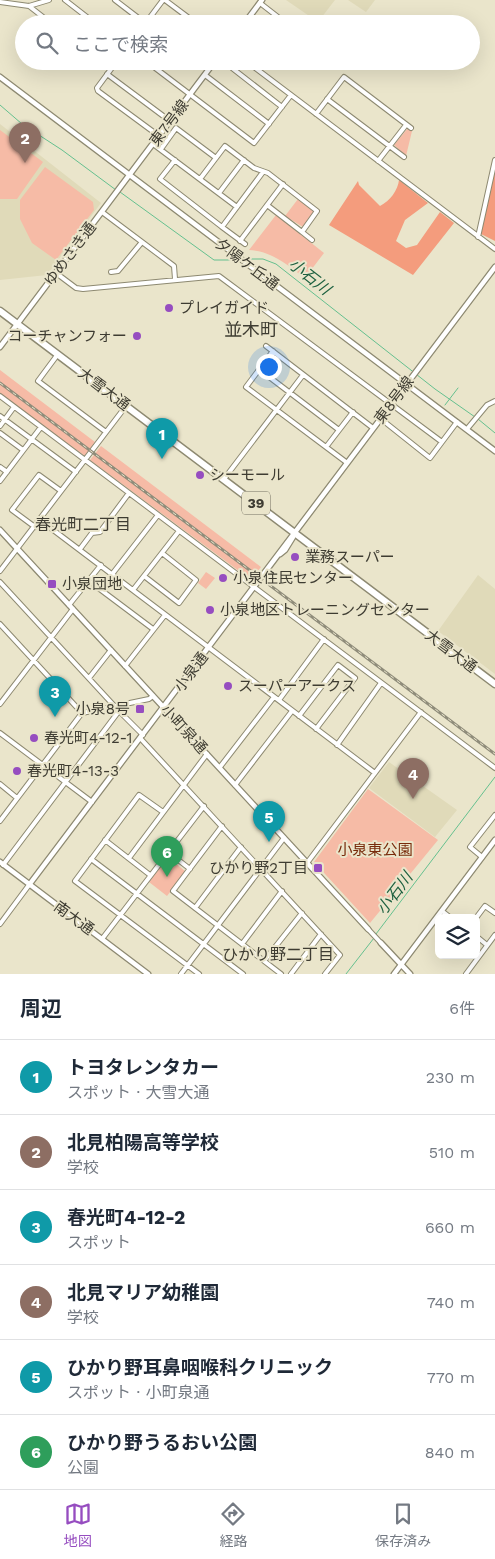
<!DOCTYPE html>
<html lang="ja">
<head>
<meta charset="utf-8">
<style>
  :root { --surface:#fff; --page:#f6f6f7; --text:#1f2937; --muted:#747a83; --line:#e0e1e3; --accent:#964dc0 }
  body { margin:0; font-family:"Work Sans","Noto Sans JP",sans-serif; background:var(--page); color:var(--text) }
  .controls { position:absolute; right:15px; bottom:15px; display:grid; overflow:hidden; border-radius:8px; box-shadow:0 5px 20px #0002 }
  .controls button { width:45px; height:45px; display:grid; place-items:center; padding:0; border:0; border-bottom:1px solid var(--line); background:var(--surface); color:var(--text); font:25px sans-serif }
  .you { position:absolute; left:268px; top:366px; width:18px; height:18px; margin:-12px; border:4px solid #fff; border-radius:50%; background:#1a73e8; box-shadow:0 0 0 8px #1a73e833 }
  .badge { display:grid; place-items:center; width:32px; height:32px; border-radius:50%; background:var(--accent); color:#fff; font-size:16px; font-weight:700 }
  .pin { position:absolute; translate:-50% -41px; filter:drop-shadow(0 1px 2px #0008) }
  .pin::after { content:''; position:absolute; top:26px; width:18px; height:15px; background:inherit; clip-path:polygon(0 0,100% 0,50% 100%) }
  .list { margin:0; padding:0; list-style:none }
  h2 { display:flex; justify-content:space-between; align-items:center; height:65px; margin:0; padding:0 20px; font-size:21px }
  h2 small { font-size:16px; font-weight:400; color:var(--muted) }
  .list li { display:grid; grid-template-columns:32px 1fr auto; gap:15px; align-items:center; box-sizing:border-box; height:75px; padding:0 20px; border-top:1px solid var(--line) }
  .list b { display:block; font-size:19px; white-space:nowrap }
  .list p { margin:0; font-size:16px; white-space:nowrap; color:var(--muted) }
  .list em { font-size:16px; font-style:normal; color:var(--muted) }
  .icon { flex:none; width:28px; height:28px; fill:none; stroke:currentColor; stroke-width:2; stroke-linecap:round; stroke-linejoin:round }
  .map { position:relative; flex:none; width:495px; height:974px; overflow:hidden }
  .search { position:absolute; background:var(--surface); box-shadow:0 5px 20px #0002; left:15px; right:15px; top:15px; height:55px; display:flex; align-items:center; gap:12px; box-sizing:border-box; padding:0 18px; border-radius:28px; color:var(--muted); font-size:19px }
  .sheet { height:515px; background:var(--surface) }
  nav { display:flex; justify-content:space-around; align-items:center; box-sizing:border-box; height:70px; border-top:1px solid var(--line); background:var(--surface); font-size:14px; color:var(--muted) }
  nav a { display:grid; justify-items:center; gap:2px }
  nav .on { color:var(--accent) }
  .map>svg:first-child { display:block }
</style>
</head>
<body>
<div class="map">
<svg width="495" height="974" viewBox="0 0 495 974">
  <rect width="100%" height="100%" fill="#eae5cb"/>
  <path fill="#e0dab9" d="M286 0H335L318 22Z
    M348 0H375L366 12Z
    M0 124 101 203 47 275 0 280Z
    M478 575 495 589V674L438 631Z
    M389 762 457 810 435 837 369 788Z"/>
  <path fill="#f6bba6" d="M408 128 412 131 406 156 394 145Z
    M0 130 43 162 17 199H0Z
    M45 167 93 202 94 210 56 260 32 243 20 219V200Z
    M298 199 314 211 303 227 285 216Z
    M276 215 324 253 305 278C287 265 272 251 249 250Z
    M0 370 95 442 85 456 0 394Z
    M101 446 261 567 251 580 90 460Z
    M206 572 215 578 206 589 198 583Z
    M368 789 438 840 370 923 314 862Z
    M168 857 186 872 167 896 149 882Z"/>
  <path fill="#f49c7d" d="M495 160V241L479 233Z
    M399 180 428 203 405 220 396 241 406 248 417 245 440 212 454 223 413 275 329 225 358 181 359 185 380 206C390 201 398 190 399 180Z"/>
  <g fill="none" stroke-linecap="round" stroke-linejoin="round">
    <path stroke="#65c08f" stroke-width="1" d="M0 105 22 124 62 150 116 190
      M120 192 214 260H238
      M245 259H263L276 264 435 389 475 417
      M445 405 458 388
      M478 419 495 433
      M376 934 495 777
      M346 974 374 938"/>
    <defs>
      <path id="minor" d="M65 0 96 24
        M115 0 145 23
        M165 0 197 24
        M0 2 29 6 49 0
        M260 3 287 24
        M29 6 52 24
        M145 24 163 0
        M102 61 111 68
        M117 61 97 88 98 91 159 136
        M146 61 254 143 291 95
        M202 61 210 68
        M223 61 282 107
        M246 61 495 249
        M107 74 170 121
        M205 75 269 124
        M327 99 404 157
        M316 114 344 77 411 128
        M153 144 237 207
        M161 149 176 128 216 158
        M175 160 160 179 222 227
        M378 161 406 125
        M200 179 225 146 254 168 268 173 317 211 302 232 267 205
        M219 193 244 160
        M102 212 174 266 175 279
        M302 232 312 240
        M478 237 495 160
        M240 241 283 184
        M245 244 222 227 263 172
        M111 272 118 271 142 242
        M56 273 76 288 83 289 219 276 442 442
        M266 346 373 428
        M273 351 246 387 346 462
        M58 354 38 381 106 432
        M260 370 339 430
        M0 396 495 768
        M0 416 76 472
        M381 419 430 458 457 422
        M0 426 14 407
        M467 429 487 405 495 401
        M0 433 23 450
        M326 447 353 412
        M0 467 7 472
        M224 479 303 375
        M0 481 41 427
        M40 520 375 773
        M35 527 12 510 39 475 61 491
        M80 549 92 533 100 532 129 493
        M0 571 126 406
        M113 573 158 515
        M144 576 179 603 196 580 162 553
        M89 581 153 629
        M0 582 119 711 3 865
        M133 590 179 531
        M69 605 101 565
        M0 624 82 713
        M125 666 165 615
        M89 678 111 650
        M279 700 324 639
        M0 704 73 609
        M119 711 143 735
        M299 716 338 665 355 678 316 729
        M0 733 92 802
        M141 739 340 955 325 974
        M337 745 381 683
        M220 767 274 697
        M0 784 17 798
        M235 785 292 711
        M163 812 139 795 75 881 199 974
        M0 821 82 713 149 699 153 696
        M222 826 173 891 281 974
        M105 840 150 875
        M168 852 190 869
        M482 857 470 847 495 815
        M129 858 207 754
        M91 859 243 974
        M307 863 421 712
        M195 908 241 847
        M442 911 451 918
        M476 918 485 906 495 913
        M0 924 29 885
        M368 929 381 943
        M476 936 487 945
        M102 939 204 806
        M242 944 282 891
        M264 961 302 913
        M181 974 284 838
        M291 974 321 934
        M466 974 495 935"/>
      <path id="tertiary" d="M244 24 262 0
        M0 77 495 451
        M0 347 215 61
        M0 530 368 929
        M280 554 285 550 293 537
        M0 862 148 974
        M29 885 495 267
        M381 943 410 974
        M394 974 495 840"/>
      <path id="trunk" d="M0 311 495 684"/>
    </defs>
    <use href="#minor" stroke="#8d8971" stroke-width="6"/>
    <use href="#tertiary" stroke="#8d8971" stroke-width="7"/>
    <use href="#trunk" stroke="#8d8971" stroke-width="9"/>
    <use href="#minor" stroke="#fff" stroke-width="4"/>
    <use href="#tertiary" stroke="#fff" stroke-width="4.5"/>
    <use href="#trunk" stroke="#fff" stroke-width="6"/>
    <defs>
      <path id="rail" d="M0 383 495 754"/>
    </defs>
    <use href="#rail" stroke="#8f8c7a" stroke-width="3"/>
    <use href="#rail" stroke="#eae5cb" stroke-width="1" stroke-dasharray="4" stroke-linecap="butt"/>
  </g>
  <g fill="#964dc0" stroke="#eae5cb" stroke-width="2">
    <circle cx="169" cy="308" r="5"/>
    <circle cx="137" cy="336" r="5"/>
    <circle cx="200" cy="475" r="5"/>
    <circle cx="295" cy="557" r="5"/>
    <circle cx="223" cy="578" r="5"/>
    <rect x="47" y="579" width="10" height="10" rx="2.5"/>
    <circle cx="210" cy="610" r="5"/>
    <circle cx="228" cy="686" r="5"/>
    <rect x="135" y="704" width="10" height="10" rx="2.5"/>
    <circle cx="34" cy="738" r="5"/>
    <circle cx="17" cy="771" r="5"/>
    <rect x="313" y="863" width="10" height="10" rx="2.5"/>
  </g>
  <g text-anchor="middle" stroke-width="4" stroke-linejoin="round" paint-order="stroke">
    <rect fill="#eae5cb" stroke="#726f60" stroke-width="1" x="242" y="491.5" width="28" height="23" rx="4"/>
    <g font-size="14" font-weight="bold" fill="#3e3c32">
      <text x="256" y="508">39</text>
    </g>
    <g font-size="15" fill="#3e3c32" stroke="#eae5cb">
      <text transform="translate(169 123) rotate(-53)" y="5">東7号線</text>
      <text transform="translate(70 254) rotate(-53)" y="5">ゆめさき通</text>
      <text transform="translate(247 264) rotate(37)" y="5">夕陽ケ丘通</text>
      <text transform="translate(104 389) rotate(37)" y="5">大雪大通</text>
      <text transform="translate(394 400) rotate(-53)" y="5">東8号線</text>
      <text transform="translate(451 651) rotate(37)" y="5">大雪大通</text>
      <text transform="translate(191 672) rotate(-53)" y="5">小泉通</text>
      <text transform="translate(184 729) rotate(47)" y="5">小町泉通</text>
      <text transform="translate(74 918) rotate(36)" y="5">南大通</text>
    </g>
    <g font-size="15" fill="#3e3c32" stroke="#eae5cb" text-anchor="start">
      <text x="179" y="313">プレイガイド</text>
      <text x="127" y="341" text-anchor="end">コーチャンフォー</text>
      <text x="210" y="480">シーモール</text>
      <text x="305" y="562">業務スーパー</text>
      <text x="233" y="583">小泉住民センター</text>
      <text x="62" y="589">小泉団地</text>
      <text x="220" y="615">小泉地区トレーニングセンター</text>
      <text x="238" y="691">スーパーアークス</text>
      <text x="130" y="714" text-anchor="end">小泉8号</text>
      <text x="44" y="743">春光町4-12-1</text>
      <text x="27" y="776">春光町4-13-3</text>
      <text x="308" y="873" text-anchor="end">ひかり野2丁目</text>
    </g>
    <g font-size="15" fill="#782b0b" stroke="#eae5cb">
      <text x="375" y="855">小泉東公園</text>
    </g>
    <g font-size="16" font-style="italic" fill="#1e6140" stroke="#eae5cb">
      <text transform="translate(310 276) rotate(38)" y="6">小石川</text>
      <text transform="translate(394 893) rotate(-53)" y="6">小石川</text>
    </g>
    <g font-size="16" fill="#3e3c32" stroke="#eae5cb">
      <text x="83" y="530">春光町二丁目</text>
      <text x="278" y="960">ひかり野二丁目</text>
    </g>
    <g font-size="18" fill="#3e3c32" stroke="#eae5cb">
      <text x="251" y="336">並木町</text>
    </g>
  </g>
</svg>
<div class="controls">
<button><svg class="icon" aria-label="layers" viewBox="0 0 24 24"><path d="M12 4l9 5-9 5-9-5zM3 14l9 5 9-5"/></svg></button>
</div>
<div class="you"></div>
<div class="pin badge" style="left:162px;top:459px;background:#0f9aa8">1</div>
<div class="pin badge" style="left:25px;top:163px;background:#8d6e63">2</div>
<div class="pin badge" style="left:55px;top:717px;background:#0f9aa8">3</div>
<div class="pin badge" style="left:413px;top:799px;background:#8d6e63">4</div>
<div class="pin badge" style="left:269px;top:842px;background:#0f9aa8">5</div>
<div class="pin badge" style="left:167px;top:877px;background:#2e9e5b">6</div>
<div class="search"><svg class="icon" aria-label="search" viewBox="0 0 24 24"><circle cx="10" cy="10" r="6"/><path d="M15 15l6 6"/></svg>ここで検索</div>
</div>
<section class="sheet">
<h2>周辺<small>6件</small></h2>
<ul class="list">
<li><span class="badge" style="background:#0f9aa8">1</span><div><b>トヨタレンタカー</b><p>スポット · 大雪大通</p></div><em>230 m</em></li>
<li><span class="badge" style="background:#8d6e63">2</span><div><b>北見柏陽高等学校</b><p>学校</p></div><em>510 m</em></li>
<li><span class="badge" style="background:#0f9aa8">3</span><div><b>春光町4-12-2</b><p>スポット</p></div><em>660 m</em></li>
<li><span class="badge" style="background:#8d6e63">4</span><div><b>北見マリア幼稚園</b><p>学校</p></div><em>740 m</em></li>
<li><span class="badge" style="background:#0f9aa8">5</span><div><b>ひかり野耳鼻咽喉科クリニック</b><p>スポット · 小町泉通</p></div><em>770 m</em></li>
<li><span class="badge" style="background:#2e9e5b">6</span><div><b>ひかり野うるおい公園</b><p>公園</p></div><em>840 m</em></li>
</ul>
</section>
<nav>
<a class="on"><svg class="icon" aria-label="map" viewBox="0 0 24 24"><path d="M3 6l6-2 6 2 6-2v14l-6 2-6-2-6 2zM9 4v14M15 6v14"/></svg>地図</a>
<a><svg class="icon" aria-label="directions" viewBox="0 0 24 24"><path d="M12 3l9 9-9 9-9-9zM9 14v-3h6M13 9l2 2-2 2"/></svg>経路</a>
<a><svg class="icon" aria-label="saved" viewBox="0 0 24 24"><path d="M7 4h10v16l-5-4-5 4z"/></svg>保存済み</a>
</nav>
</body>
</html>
